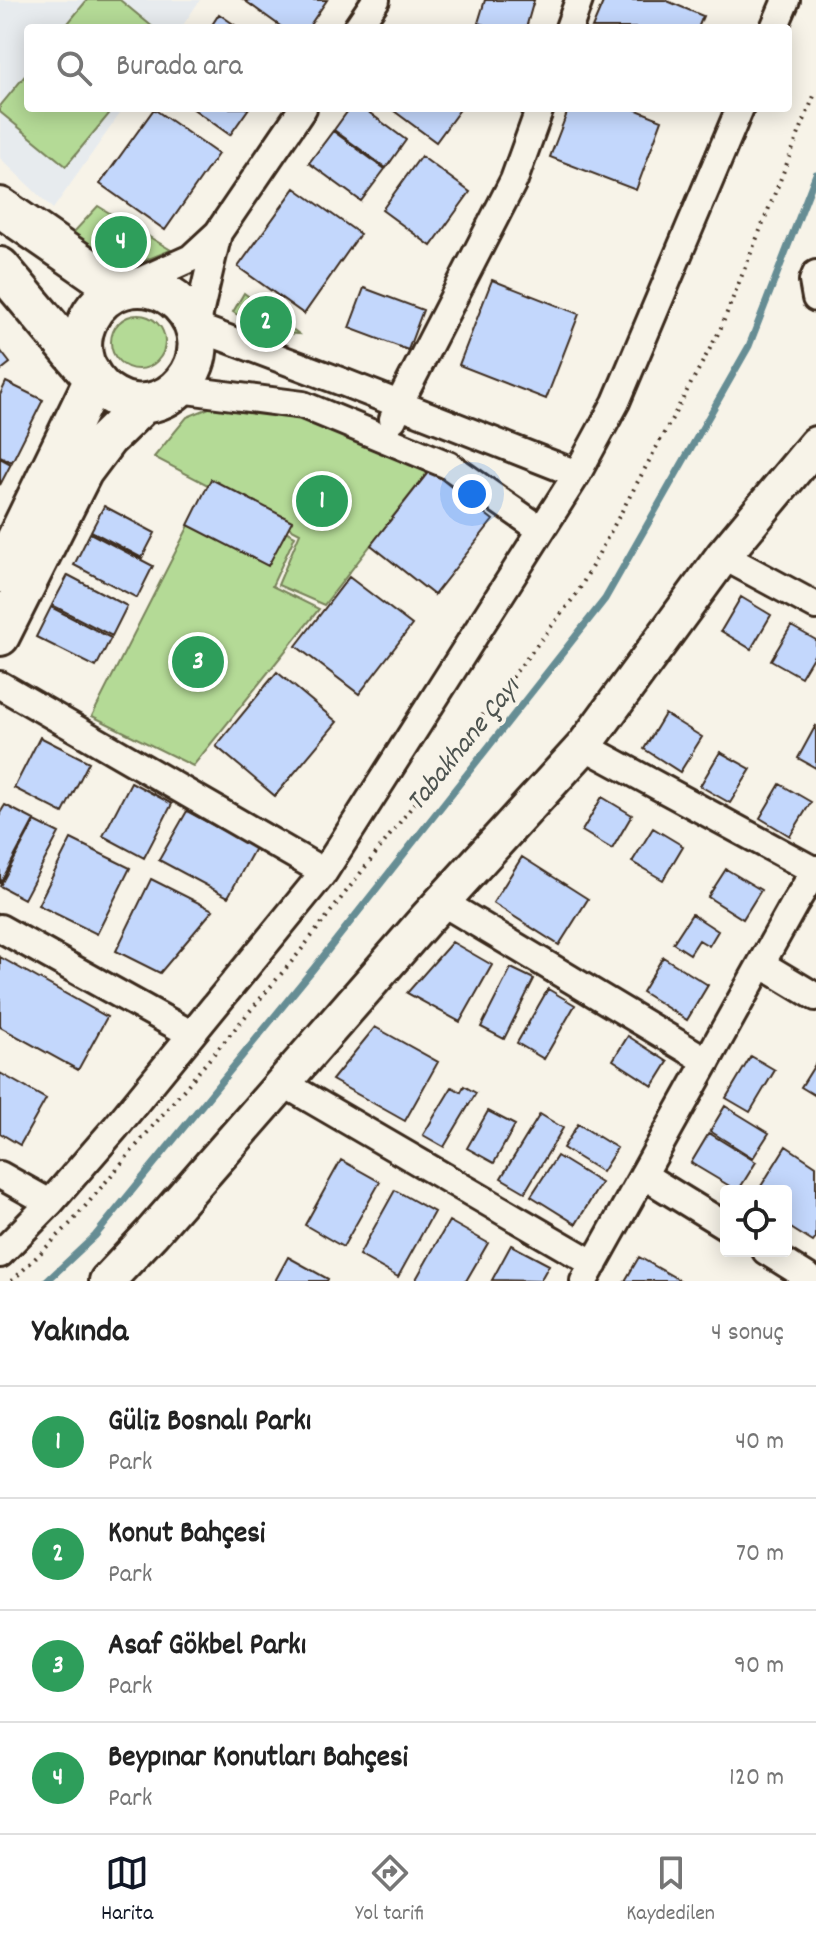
<!DOCTYPE html>
<html lang="tr">
<head>
<meta charset="utf-8">
<style>
  :root { --surface:#fff; --page:#f6f6f6; --text:#222; --muted:#767676; --line:#e0e0e0; --accent:#111827 }
  body { margin:0; font-family:Dekko,sans-serif; background:var(--page); color:var(--text) }
  .controls { position:absolute; right:24px; bottom:24px; display:grid; overflow:hidden; border-radius:8px; box-shadow:0 4px 20px #0003 }
  .controls button { width:72px; height:72px; display:grid; place-items:center; padding:0; border:0; border-bottom:2px solid var(--line); background:var(--surface); color:var(--text); font:40px sans-serif }
  .you { position:absolute; left:472px; top:494px; width:28px; height:28px; margin:-20px; border:6px solid #fff; border-radius:50%; background:#1a73e8; box-shadow:0 0 0 12px #1a73e833 }
  .badge { display:grid; place-items:center; width:52px; height:52px; border-radius:50%; background:var(--accent); color:#fff; font-size:26px; font-weight:700 }
  .pin { position:absolute; translate:-50% -50%; border:4px solid #fff; box-shadow:0 2px 8px #0006 }
  .list { margin:0; padding:0; list-style:none }
  h2 { display:flex; justify-content:space-between; align-items:center; height:104px; margin:0; padding:0 32px; font-size:34px }
  h2 small { font-size:26px; font-weight:400; color:var(--muted) }
  .list li { display:grid; grid-template-columns:52px 1fr auto; gap:24px; align-items:center; box-sizing:border-box; height:112px; padding:0 32px; border-top:2px solid var(--line) }
  .list b { display:block; font-size:30px; white-space:nowrap }
  .list p { margin:0; font-size:26px; white-space:nowrap; color:var(--muted) }
  .list em { font-size:26px; font-style:normal; color:var(--muted) }
  .icon { flex:none; width:44px; height:44px; fill:none; stroke:currentColor; stroke-width:2; stroke-linecap:round; stroke-linejoin:round }
  .map { position:relative; flex:none; width:816px; height:1281px; overflow:hidden }
  .search { position:absolute; background:var(--surface); box-shadow:0 4px 20px #0003; left:24px; right:24px; top:24px; height:88px; display:flex; align-items:center; gap:20px; box-sizing:border-box; padding:0 28px; border-radius:8px; color:var(--muted); font-size:30px }
  .sheet { height:552px; background:var(--surface) }
  nav { display:flex; justify-content:space-around; align-items:center; box-sizing:border-box; height:112px; border-top:2px solid var(--line); background:var(--surface); font-size:22px; color:var(--muted) }
  nav a { display:grid; justify-items:center; gap:4px }
  nav .on { color:var(--accent) }
  .map>svg:first-child { display:block }
</style>
</head>
<body>
<div class="map">
<svg width="816" height="1281" viewBox="0 0 816 1281">
  <rect width="100%" height="100%" fill="#f7f3e8"/>
  <filter id="ink" filterUnits="userSpaceOnUse"><feTurbulence type="fractalNoise" baseFrequency=".0125" numOctaves="2"/><feDisplacementMap in="SourceGraphic" scale="16" xChannelSelector="R" yChannelSelector="G"/><feConvolveMatrix kernelMatrix="1 2 1 2 8 2 1 2 1" color-interpolation-filters="sRGB"/></filter>
  <g filter="url(#ink)">
    <path fill="#e7ebee" d="M0 0H200L181 28H28V108H124L53 209 0 158Z"/>
    <path fill="#b4da96" stroke="#78825a" stroke-width="2" d="M87 0H120L154 28H64Z
      M28 72V108H114L66 166 0 112V106Z
      M98 206 171 250 136 264 103 256 72 234Z
      M244 293 299 334 264 332 233 312Z
      M111 342a27 27 0 1 1 54 0a27 27 0 1 1-54 0Z
      M231 399 300 412 430 469 324 605 278 585 300 533 154 457 187 417Z
      M207 490 295 536 272 586 319 609 193 766 92 716Z"/>
    <g fill="none" stroke-linecap="round" stroke-linejoin="round">
      <path stroke="#668d94" stroke-width="7" d="M47 1281 95 1236 314 968 605 599 749 346 816 174"/>
    </g>
    <path fill="#c3d7fc" stroke="#3b2a1e" stroke-width="2" d="M244 0H327L308 28H283Z
      M485 0H534L526 28H495L478 23Z
      M604 0H665L703 16 698 28H592Z
      M219 14 239 28H210Z
      M192 108H249L230 135Z
      M350 108H363L406 140 386 168 334 130Z
      M390 108H461L436 142Z
      M569 108H632L662 120 636 190 550 157Z
      M154 109 218 154 165 230 100 184Z
      M333 131 385 169 361 201 309 163Z
      M421 156 470 192 431 246 382 210Z
      M295 188 360 234 304 314 238 267Z
      M492 280 579 314 546 399 459 365Z
      M364 288 423 310 408 350 349 328Z
      M0 350 10 363 0 371Z
      M6 382 43 400 12 462 0 456V395Z
      M0 458 11 464 0 485Z
      M430 470 493 520 434 595 371 545Z
      M211 479 292 521 268 566 188 525Z
      M104 506 155 533 142 558 91 531Z
      M90 533 153 566 137 598 74 565Z
      M68 575 127 606 112 636 52 605Z
      M349 577 412 625 359 694 296 646Z
      M741 597 771 615 751 649 721 631Z
      M51 607 111 638 96 667 36 637Z
      M791 626 816 640V652L801 677 771 660Z
      M277 672 337 722 275 796 216 746Z
      M665 714 702 737 680 772 644 749Z
      M816 725V768L798 758Z
      M40 737 89 762 63 813 14 788Z
      M720 752 751 769 730 803 700 786Z
      M131 782 172 804 144 858 103 836Z
      M780 784 811 802 790 836 760 818Z
      M602 797 632 815 612 849 582 831Z
      M5 805 34 820 0 884V813Z
      M187 811 255 848 228 897 159 860Z
      M35 821 59 833 24 899 0 886Z
      M653 828 683 846 663 880 632 862Z
      M71 839 130 868 97 934 38 905Z
      M522 857 588 899 559 945 493 903Z
      M726 869 761 890 743 919 708 897Z
      M151 879 213 910 160 973 116 951Z
      M692 914 718 931 709 946 699 940 690 954 673 943Z
      M452 942 492 965 460 1022 407 993Z
      M0 957 107 1017 78 1070 0 1027Z
      M663 957 708 985 687 1020 642 992Z
      M511 968 534 979 504 1039 481 1027Z
      M548 989 575 1005 544 1059 517 1043Z
      M375 1027 438 1062 405 1121 332 1080Z
      M628 1036 668 1062 653 1086 613 1060Z
      M751 1056 775 1070 750 1112 726 1098Z
      M816 1063V1096L801 1087Z
      M0 1073 46 1099 20 1145 0 1133Z
      M464 1086 476 1093 444 1147 423 1135 452 1087 461 1092Z
      M725 1106 769 1133 753 1158 710 1131Z
      M488 1111 515 1125 494 1163 467 1148Z
      M540 1114 563 1128 525 1192 501 1178Z
      M578 1124 617 1148 602 1172 563 1148Z
      M709 1133 756 1162 738 1191 691 1163Z
      M786 1146 816 1166V1238L813 1242 786 1225V1191H758Z
      M557 1156 601 1183 576 1224 531 1196Z
      M341 1160 380 1182 343 1247 305 1225Z
      M395 1190 434 1212 398 1277 359 1255Z
      M449 1221 488 1243 466 1281H415Z
      M511 1245 549 1265 540 1281 492 1280Z
      M288 1257 328 1279 327 1281H275Z
      M639 1257 681 1281H625Z"/>
    <g fill="none" stroke-linecap="round" stroke-linejoin="round">
      <defs>
        <path id="minor" d="M357 28 376 0
          M569 28 579 0
          M774 28 786 0
          M218 233 196 327 345 383 577 474
          M816 274 813 281 816 298
          M131 285 191 258 218 233 303 108
          M179 389 303 405 448 465 540 529
          M393 419 399 404 514 180 540 108
          M723 556 816 606
          M0 685 324 872
          M584 746 815 871
          M442 902 707 1061
          M0 928 191 1034
          M761 964 816 997
          M283 1083 594 1264
          M0 1175 50 1203
          M643 1175 726 1226
          M766 1251 814 1281
          M0 1254 50 1203 116 1127 324 872 577 474 616 402 740 108
          M584 1281 795 903 816 869"/>
        <path id="tertiary" d="M107 1281 151 1234 427 918 584 746 723 556 816 444"/>
        <path id="secondary" d="M0 207 120 290
          M0 267 94 379C98 383 102 389 107 392 163 433 230 355 180 304 165 289 144 284 124 289 93 297 75 333 85 363 87 368 91 374 94 379
          M0 573 94 379
          M0 636 83 471 107 439 144 403"/>
      </defs>
      <use href="#minor" stroke="#3b2a1e" stroke-width="32"/>
      <use href="#tertiary" stroke="#3b2a1e" stroke-width="40"/>
      <use href="#secondary" stroke="#3b2a1e" stroke-width="44"/>
      <path stroke="#3b2a1e" stroke-width="4" stroke-dasharray="2 6" stroke-linecap="butt" d="M12 1281 72 1222 298 954 578 592 720 330 816 91"/>
      <use href="#minor" stroke="#f7f3e8" stroke-width="26"/>
      <use href="#tertiary" stroke="#f7f3e8" stroke-width="34"/>
      <use href="#secondary" stroke="#f7f3e8" stroke-width="38"/>
    </g>
  </g>
  <g text-anchor="middle" stroke-width="8" stroke-linejoin="round" paint-order="stroke">
    <g font-size="28" font-style="italic" fill="#4d534f" stroke="#f7f3e8">
      <text transform="translate(461 743) rotate(-51)" y="10">Tabakhane Çayı</text>
    </g>
  </g>
</svg>
<div class="controls">
<button><svg class="icon" aria-label="locate" viewBox="0 0 24 24"><circle cx="12" cy="12" r="6"/><path d="M12 2v4M12 18v4M2 12h4M18 12h4"/></svg></button>
</div>
<div class="you"></div>
<div class="pin badge" style="left:322px;top:501px;background:#2e9e5b">1</div>
<div class="pin badge" style="left:266px;top:322px;background:#2e9e5b">2</div>
<div class="pin badge" style="left:198px;top:662px;background:#2e9e5b">3</div>
<div class="pin badge" style="left:121px;top:242px;background:#2e9e5b">4</div>
<div class="search"><svg class="icon" aria-label="search" viewBox="0 0 24 24"><circle cx="10" cy="10" r="6"/><path d="M15 15l6 6"/></svg>Burada ara</div>
</div>
<section class="sheet">
<h2>Yakında<small>4 sonuç</small></h2>
<ul class="list">
<li><span class="badge" style="background:#2e9e5b">1</span><div><b>Güliz Bosnalı Parkı</b><p>Park</p></div><em>40 m</em></li>
<li><span class="badge" style="background:#2e9e5b">2</span><div><b>Konut Bahçesi</b><p>Park</p></div><em>70 m</em></li>
<li><span class="badge" style="background:#2e9e5b">3</span><div><b>Asaf Gökbel Parkı</b><p>Park</p></div><em>90 m</em></li>
<li><span class="badge" style="background:#2e9e5b">4</span><div><b>Beypınar Konutları Bahçesi</b><p>Park</p></div><em>120 m</em></li>
</ul>
</section>
<nav>
<a class="on"><svg class="icon" aria-label="map" viewBox="0 0 24 24"><path d="M3 6l6-2 6 2 6-2v14l-6 2-6-2-6 2zM9 4v14M15 6v14"/></svg>Harita</a>
<a><svg class="icon" aria-label="directions" viewBox="0 0 24 24"><path d="M12 3l9 9-9 9-9-9zM9 14v-3h6M13 9l2 2-2 2"/></svg>Yol tarifi</a>
<a><svg class="icon" aria-label="saved" viewBox="0 0 24 24"><path d="M7 4h10v16l-5-4-5 4z"/></svg>Kaydedilen</a>
</nav>
</body>
</html>
